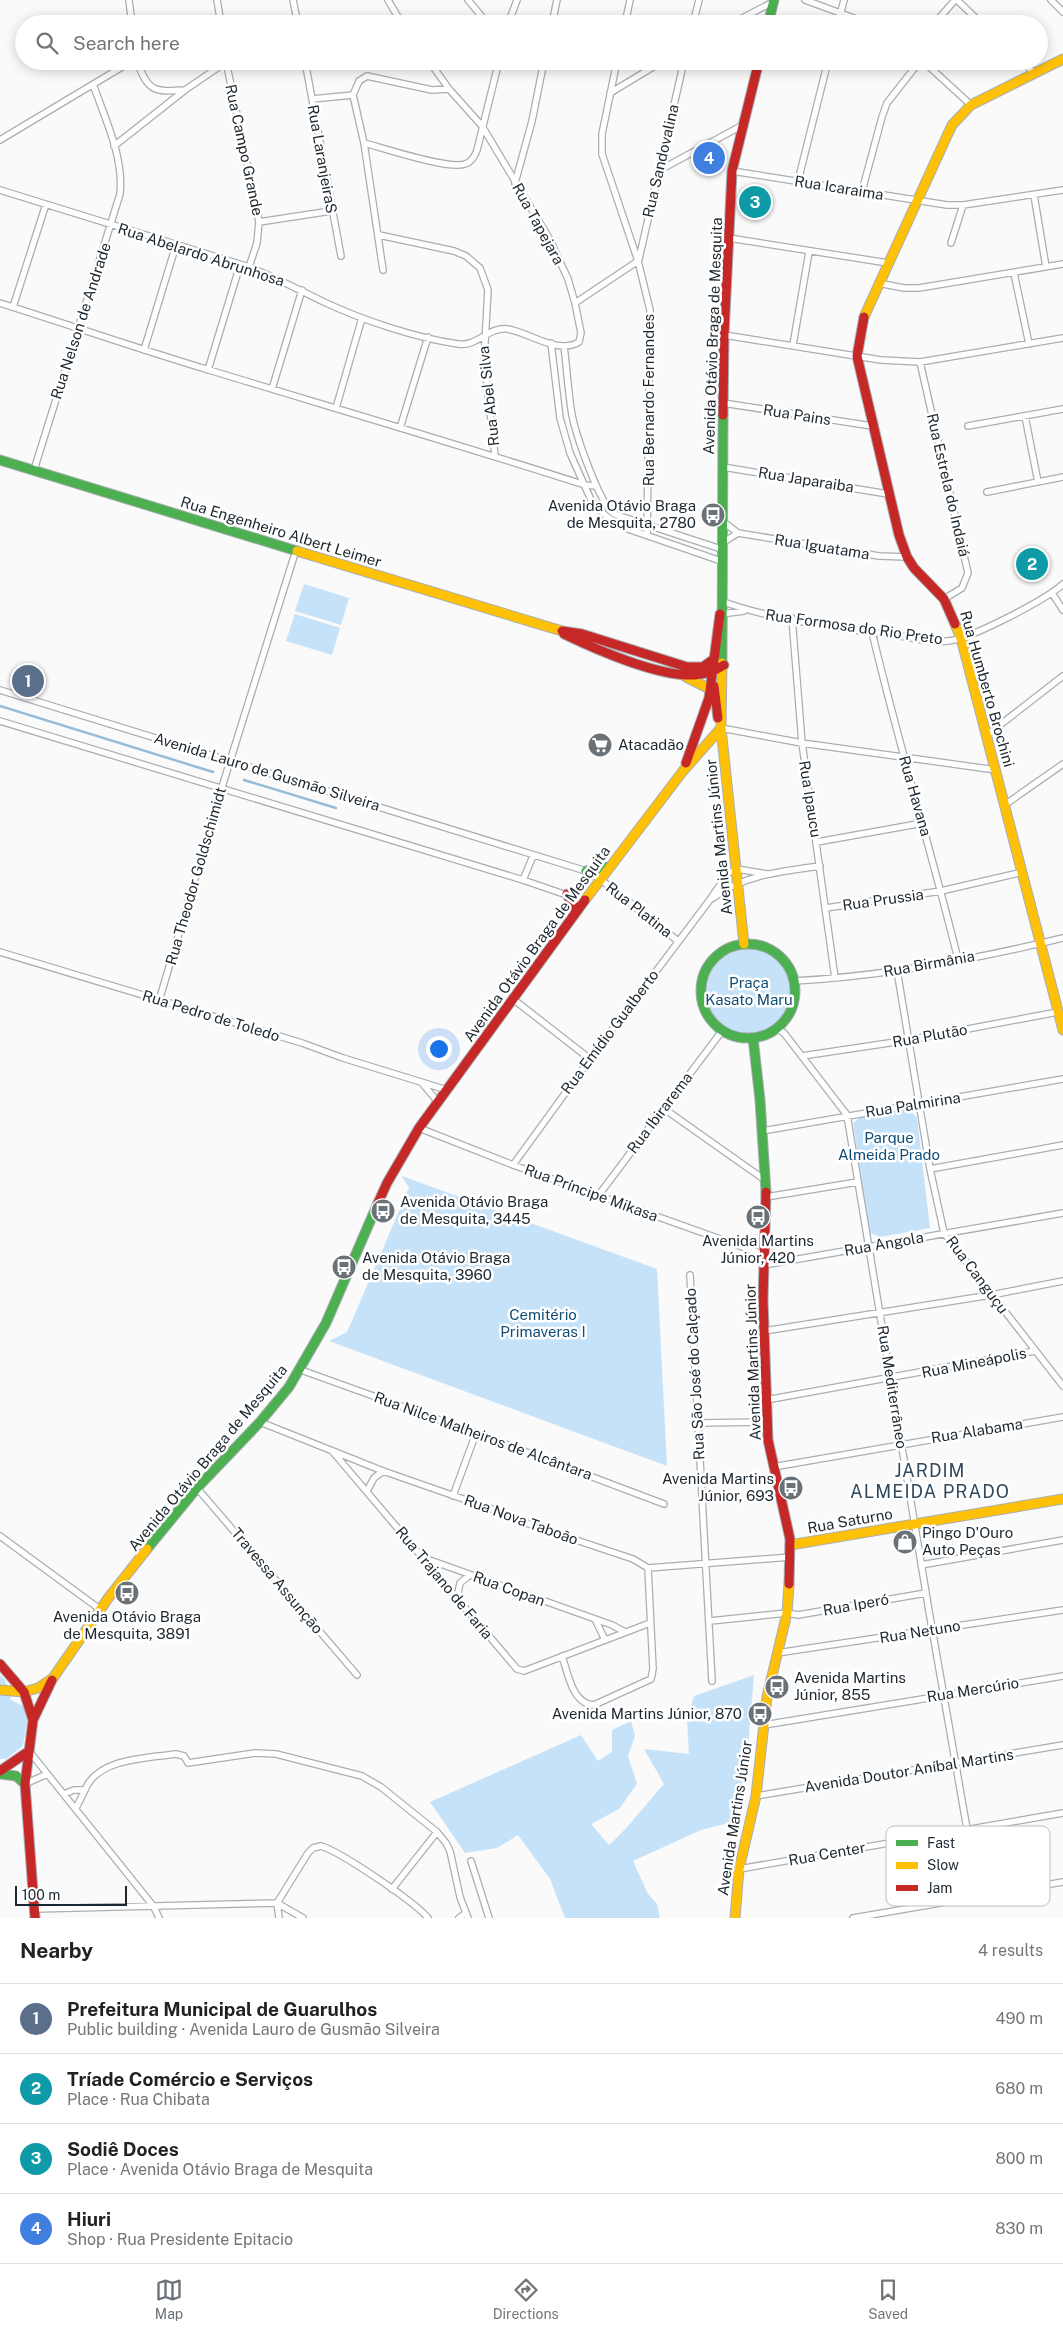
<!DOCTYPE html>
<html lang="en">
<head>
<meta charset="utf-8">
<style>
  :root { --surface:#fff; --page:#f2f2f2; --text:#202124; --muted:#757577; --line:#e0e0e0; --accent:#6a7177 }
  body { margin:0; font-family:"Public Sans",sans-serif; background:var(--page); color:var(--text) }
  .scale { position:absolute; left:15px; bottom:12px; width:112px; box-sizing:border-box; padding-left:5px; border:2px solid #1c2730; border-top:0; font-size:14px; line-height:18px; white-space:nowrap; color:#1c2730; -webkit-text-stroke:4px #fff; paint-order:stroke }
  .you { position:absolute; left:438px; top:1048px; width:18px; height:18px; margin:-12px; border:4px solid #fff; border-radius:50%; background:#1a73e8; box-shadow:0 0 0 8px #1a73e833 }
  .badge { display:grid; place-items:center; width:32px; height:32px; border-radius:50%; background:var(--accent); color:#fff; font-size:16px; font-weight:700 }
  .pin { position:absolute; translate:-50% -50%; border:2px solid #fff; box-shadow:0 1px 5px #0006 }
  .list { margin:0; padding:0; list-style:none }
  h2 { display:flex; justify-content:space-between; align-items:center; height:65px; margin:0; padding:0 20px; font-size:21px }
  h2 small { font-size:16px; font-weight:400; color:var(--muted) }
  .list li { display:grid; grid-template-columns:32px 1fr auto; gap:15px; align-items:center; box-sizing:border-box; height:70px; padding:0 20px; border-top:1px solid var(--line) }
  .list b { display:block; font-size:19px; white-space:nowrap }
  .list p { margin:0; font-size:16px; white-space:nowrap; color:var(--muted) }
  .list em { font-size:16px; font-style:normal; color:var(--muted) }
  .icon { flex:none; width:28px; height:28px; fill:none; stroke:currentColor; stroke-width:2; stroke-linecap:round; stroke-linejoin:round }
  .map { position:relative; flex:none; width:1063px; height:1918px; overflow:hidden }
  .search { position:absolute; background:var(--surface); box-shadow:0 2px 12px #0003; left:15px; right:15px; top:15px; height:55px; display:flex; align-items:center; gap:12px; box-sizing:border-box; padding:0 18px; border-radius:28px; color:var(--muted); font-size:19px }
  .sheet { height:345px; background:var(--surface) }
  nav { display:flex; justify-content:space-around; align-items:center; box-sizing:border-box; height:70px; border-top:1px solid var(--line); background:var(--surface); font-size:14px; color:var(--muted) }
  nav a { display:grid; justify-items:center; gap:2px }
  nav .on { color:var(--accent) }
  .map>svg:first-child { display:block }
</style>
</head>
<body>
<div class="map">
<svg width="1063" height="1918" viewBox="0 0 1063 1918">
  <rect width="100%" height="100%" fill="#fafafa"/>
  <path fill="#c6e2f9" d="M304 584 349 598 341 625 295 611Z
    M295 614 340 628 332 655 286 641Z
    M701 991a47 47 0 1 1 94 0a47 47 0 1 1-94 0Z
    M910 1110 917 1118 930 1228 880 1237 870 1233 853 1123 863 1116Z
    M402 1176 657 1269 667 1466 329 1341 347 1332 409 1188Z
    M0 1675 5 1680 11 1700 29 1709 23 1746 6 1759H0Z
    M754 1675 746 1770 736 1821 701 1830 633 1861 648 1894 657 1904 660 1918H565L550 1879 518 1835 497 1848 465 1853 430 1802 581 1735 598 1761 612 1752V1730L631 1721 635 1736 628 1756 637 1784 619 1809 591 1824 609 1845C630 1826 645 1805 664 1784L644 1749 689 1754 687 1719 694 1696Z"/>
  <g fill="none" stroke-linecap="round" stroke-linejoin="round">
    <path stroke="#97bcd8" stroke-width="2.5" d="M0 706 213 772
      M244 780 336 808"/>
    <defs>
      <path id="street" d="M129 0 132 24
        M217 0 221 24
        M293 0 298 24
        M388 0 402 24
        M468 0 488 24
        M805 0 870 24
        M957 0 982 24
        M1051 0 1063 12
        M508 24 517 0
        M552 24 557 0
        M625 24 630 0
        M693 24 699 0
        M731 24 773 2
        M838 24 844 0
        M934 24 955 0
        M137 61C148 92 154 92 185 90
        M226 61 259 222 257 243 249 267
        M305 61 341 256
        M617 61 602 134V154L638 261 650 310 647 535
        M923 61 971 105
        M1022 61 1033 72
        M610 93 663 61
        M353 95 364 143 383 270
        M353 95 359 81 367 76 432 90 449 89
        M312 99 353 95
        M0 140 132 61
        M364 143C383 148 449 170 465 164 472 162 475 156 477 150L499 61
        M114 146 185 90 226 62
        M658 171 743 125
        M732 171 947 205H963L1063 190
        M798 181 828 61
        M515 183 532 121 544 61
        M0 190 249 267C275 277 299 290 324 302 362 320 416 338 458 344 477 347 488 327 507 329 529 332 557 355 579 342L581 333 575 303 568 279 549 238 482 126 449 89 429 61
        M862 191 882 117 887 103 920 61
        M1034 195 1046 267
        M259 222 331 211
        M379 235 454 251 466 256 480 268 488 290 484 359 495 456
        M729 238 888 263
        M951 243 963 205
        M639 259 684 61
        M1014 273 1029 344
        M878 283 904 288H919L1063 264
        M0 303C70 325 139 349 209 370 334 408 460 445 585 485L596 486
        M575 303 638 261
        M13 307 46 204
        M724 335 881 360 920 362 1063 338
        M551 343 560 418 570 453 591 500C601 513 610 520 625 528L721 561
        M793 345 809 252
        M564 346C567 369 568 392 572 415 576 435 599 503 614 514L721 549
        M144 350 176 245
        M920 362 968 573 962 588 944 599
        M208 370 240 265
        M272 389 302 290
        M723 403 872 426
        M336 408 362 318
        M1025 416 1038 482
        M968 426 1063 409
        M400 428 428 337
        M723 467 888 494
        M34 470 120 194C124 157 105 119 93 84
        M987 492 1063 477
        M722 521 738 533 879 556 907 557
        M722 543 738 533
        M1052 593 1063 610
        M721 601C775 621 842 628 899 636 915 638 933 643 948 641 971 639 1047 599 1063 584
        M721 614 744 611
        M792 618 802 743 835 978
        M872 632C898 742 931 850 958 959
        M0 690 586 871 600 879 678 941
        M0 721 523 880 584 901
        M721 728 802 743 996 770
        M987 735 1063 676
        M1006 804 1063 764
        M817 842 923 823
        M523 880 533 856
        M713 898C743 875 783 871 820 866
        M826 908 941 891 1023 872
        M0 952 302 1043 343 1058 447 1090
        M897 970 930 1169 944 1233 1063 1386
        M795 981C883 976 977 959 1063 938
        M513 999 590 1059
        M159 1001 222 787 296 550
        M777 1029 784 1033 847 1115 929 1611 967 1829 982 1895
        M802 1056 909 1040 1058 1012
        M422 1083 438 1102
        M663 1108 765 1180
        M419 1128 513 1165 765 1255
        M762 1131 1063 1079
        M513 1165 590 1059 709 901 728 873 737 869 767 874
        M930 1169 1063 1145
        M598 1196 722 1031
        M766 1197 858 1182
        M764 1265 1063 1213
        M690 1275 712 1681
        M764 1331 991 1295 1063 1281
        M301 1370 476 1433 664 1504
        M766 1400 1035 1351
        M260 1422 383 1471 492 1509 534 1526 633 1559 648 1568 791 1557
        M698 1423 767 1422
        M333 1452 517 1669 524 1671 650 1623
        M773 1467 1063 1417
        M197 1488 357 1675
        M367 1491 374 1478 383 1471
        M453 1496 476 1433
        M0 1536 101 1610
        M424 1558 612 1625 625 1632
        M921 1565 1063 1540
        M457 1598 460 1583 470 1575
        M596 1621 605 1640
        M710 1621 787 1613 798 1615 926 1593
        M777 1653 1063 1610
        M562 1656C568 1673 572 1704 594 1705L651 1679 653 1669 648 1568
        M764 1725 1063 1676
        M29 1751 154 1907 159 1918
        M25 1784 47 1774
        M64 1794 74 1790H85C97 1758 148 1758 176 1754L184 1756 188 1763 255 1753 276 1754 362 1776 381 1787 437 1832 446 1843 450 1851 460 1897 468 1918
        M756 1796 1063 1745
        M76 1808 85 1790
        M471 1861 489 1918
        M739 1869 1063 1813
        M392 1889 437 1832
        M34 1909 277 1903 303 1918
        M279 1918 277 1903 308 1853 313 1848 321 1846C341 1852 415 1902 428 1918
        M459 1918 466 1913
        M853 1918 1063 1882"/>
      <path id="fast" d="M768 24 774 0
        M0 460 297 551
        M722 663 723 415
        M586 871 609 867
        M701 991a47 47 0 1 1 94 0a47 47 0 1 1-94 0Z
        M753 1038 760 1100 766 1192
        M147 1549 197 1488 260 1422 289 1387 326 1323 378 1203
        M0 1774 16 1776 25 1784"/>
      <path id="slow" d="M864 317 952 125 971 105 1063 59
        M297 551 562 631
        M955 624 961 638 1063 1030
        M722 663 721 728 744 944
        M686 677 714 691
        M585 900 683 771 721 728
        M790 1545 1063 1499
        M0 1690 24 1692 38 1688 53 1678 109 1597 147 1549
        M735 1918 739 1869 756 1796 767 1697 787 1613 789 1584"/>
      <path id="jam" d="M864 317 857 356 899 535 907 557 914 568 944 599 955 624
        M723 415 724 335 732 171 759 61
        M562 631 582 634 687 667H703L714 659
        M564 634C597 650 659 677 695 675 706 674 715 671 724 665
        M714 686 718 718
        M686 763 709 698 720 614
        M567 894 576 912
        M766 1192 763 1300 768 1440 790 1539 789 1584
        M378 1203 387 1183 419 1128 585 900
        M0 1664 24 1692 33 1720
        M0 1771 29 1751
        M35 1918 25 1784 33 1720 52 1680"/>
    </defs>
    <use href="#street" stroke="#a9aeb2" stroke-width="8"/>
    <use href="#fast" stroke="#a9aeb2" stroke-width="11"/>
    <use href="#slow" stroke="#a9aeb2" stroke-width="11"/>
    <use href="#jam" stroke="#a9aeb2" stroke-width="11"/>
    <use href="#street" stroke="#fefefe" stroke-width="5.5"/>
    <use href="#fast" stroke="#4caf50" stroke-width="9"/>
    <use href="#slow" stroke="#ffc107" stroke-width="9"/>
    <use href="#jam" stroke="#c62828" stroke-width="9"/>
  </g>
  <defs>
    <symbol id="bus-disc" viewBox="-11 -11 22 22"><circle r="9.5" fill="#6a7177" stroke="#fff"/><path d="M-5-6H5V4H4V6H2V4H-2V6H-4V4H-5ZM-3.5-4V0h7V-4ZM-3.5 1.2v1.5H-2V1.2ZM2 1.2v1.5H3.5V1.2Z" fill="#fff"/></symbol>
    <symbol id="supermarket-disc" viewBox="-11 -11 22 22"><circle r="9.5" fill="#6a7177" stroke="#fff"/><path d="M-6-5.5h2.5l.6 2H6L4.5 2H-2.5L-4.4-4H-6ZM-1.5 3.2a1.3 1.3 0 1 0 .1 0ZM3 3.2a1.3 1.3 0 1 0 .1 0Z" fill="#fff"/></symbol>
    <symbol id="shop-disc" viewBox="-11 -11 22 22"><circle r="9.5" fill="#6a7177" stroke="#fff"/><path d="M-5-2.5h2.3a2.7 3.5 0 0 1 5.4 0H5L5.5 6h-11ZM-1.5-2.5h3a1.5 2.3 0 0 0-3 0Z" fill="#fff"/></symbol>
  </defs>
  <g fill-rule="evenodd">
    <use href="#bus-disc" x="699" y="501" width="28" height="28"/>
    <use href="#supermarket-disc" x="586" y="731" width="28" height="28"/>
    <use href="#bus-disc" x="369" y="1197" width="28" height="28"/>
    <use href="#bus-disc" x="744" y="1203" width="28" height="28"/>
    <use href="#bus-disc" x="330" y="1253" width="28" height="28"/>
    <use href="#bus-disc" x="777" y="1474" width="28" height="28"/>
    <use href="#shop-disc" x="891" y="1528" width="28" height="28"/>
    <use href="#bus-disc" x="113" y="1579" width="28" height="28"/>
    <use href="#bus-disc" x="763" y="1673" width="28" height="28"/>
    <use href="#bus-disc" x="746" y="1700" width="28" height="28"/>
  </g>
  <g text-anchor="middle" stroke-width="5" stroke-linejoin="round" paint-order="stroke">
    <g font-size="15" fill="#1c2730" stroke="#fff">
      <text transform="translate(244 150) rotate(78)" y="5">Rua Campo Grande</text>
      <text transform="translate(322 159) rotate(80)" y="5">Rua LaranjeiraS</text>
      <text transform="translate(661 161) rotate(-77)" y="5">Rua Sandovalina</text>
      <text transform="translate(839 188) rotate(9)" y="5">Rua Icaraima</text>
      <text transform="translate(538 224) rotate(61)" y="5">Rua Tapejara</text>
      <text transform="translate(201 255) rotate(18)" y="5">Rua Abelardo Abrunhosa</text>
      <text transform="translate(81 321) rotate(-72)" y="5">Rua Nelson de Andrade</text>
      <text transform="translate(713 336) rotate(-88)" y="5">Avenida Otávio Braga de Mesquita</text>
      <text transform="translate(489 396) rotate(-96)" y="5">Rua Abel Silva</text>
      <text transform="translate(649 400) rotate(-90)" y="5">Rua Bernardo Fernandes</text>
      <text transform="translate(797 415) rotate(9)" y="5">Rua Pains</text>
      <text transform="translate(806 480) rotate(9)" y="5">Rua Japaraiba</text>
      <text transform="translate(948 485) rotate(77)" y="5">Rua Estrela do Indaiá</text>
      <text transform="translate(281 532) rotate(17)" y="5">Rua Engenheiro Albert Leimer</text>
      <text transform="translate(822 547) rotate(9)" y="5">Rua Iguatama</text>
      <text transform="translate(854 627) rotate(8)" y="5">Rua Formosa do Rio Preto</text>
      <text transform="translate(987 689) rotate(74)" y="5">Rua Humberto Brochini</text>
      <text transform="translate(267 772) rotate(17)" y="5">Avenida Lauro de Gusmão Silveira</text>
      <text transform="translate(915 796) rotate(74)" y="5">Rua Havana</text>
      <text transform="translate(810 799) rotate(81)" y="5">Rua Ipaucu</text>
      <text transform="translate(719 837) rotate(-96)" y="5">Avenida Martins Júnior</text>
      <text transform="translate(196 876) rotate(-74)" y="5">Rua Theodor Goldschimidt</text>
      <text transform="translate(883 900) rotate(-8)" y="5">Rua Prussia</text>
      <text transform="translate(639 910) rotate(38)" y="5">Rua Platina</text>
      <text transform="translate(537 944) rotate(-54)" y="5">Avenida Otávio Braga de Mesquita</text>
      <text transform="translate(929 964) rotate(-10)" y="5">Rua Birmânia</text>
      <text transform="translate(211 1016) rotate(17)" y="5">Rua Pedro de Toledo</text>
      <text transform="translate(610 1032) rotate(-53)" y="5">Rua Emídio Gualberto</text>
      <text transform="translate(930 1036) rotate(-10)" y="5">Rua Plutão</text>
      <text transform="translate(913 1105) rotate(-9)" y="5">Rua Palmirina</text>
      <text transform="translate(660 1113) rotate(-53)" y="5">Rua Ibirarema</text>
      <text transform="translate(591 1193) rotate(20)" y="5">Rua Príncipe Mikasa</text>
      <text transform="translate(884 1244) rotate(-10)" y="5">Rua Angola</text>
      <text transform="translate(977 1275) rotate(53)" y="5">Rua Canguçu</text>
      <text transform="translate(753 1362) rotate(-92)" y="5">Avenida Martins Júnior</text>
      <text transform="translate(974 1363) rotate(-11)" y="5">Rua Mineápolis</text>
      <text transform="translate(695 1374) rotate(-93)" y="5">Rua São José do Calçado</text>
      <text transform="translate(892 1387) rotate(81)" y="5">Rua Mediterrâneo</text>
      <text transform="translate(977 1431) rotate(-9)" y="5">Rua Alabama</text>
      <text transform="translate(483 1436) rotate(20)" y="5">Rua Nilce Malheiros de Alcântara</text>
      <text transform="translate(208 1458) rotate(-50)" y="5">Avenida Otávio Braga de Mesquita</text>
      <text transform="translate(521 1520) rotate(20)" y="5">Rua Nova Taboão</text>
      <text transform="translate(850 1521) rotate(-10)" y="5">Rua Saturno</text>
      <text transform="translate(277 1581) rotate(50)" y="5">Travessa Assunção</text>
      <text transform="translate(444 1583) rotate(50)" y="5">Rua Trajano de Faria</text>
      <text transform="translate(509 1589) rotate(20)" y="5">Rua Copan</text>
      <text transform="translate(856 1605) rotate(-10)" y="5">Rua Iperó</text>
      <text transform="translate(920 1632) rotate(-9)" y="5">Rua Netuno</text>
      <text transform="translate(973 1690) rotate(-9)" y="5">Rua Mercúrio</text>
      <text transform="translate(909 1771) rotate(-9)" y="5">Avenida Doutor Aníbal Martins</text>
      <text transform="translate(735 1818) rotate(-81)" y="5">Avenida Martins Júnior</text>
      <text transform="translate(827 1854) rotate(-10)" y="5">Rua Center</text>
    </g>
    <g font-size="15" fill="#1c2730" stroke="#fff" text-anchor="start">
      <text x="696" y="511" text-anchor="end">Avenida Otávio Braga<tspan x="696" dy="17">de Mesquita, 2780</tspan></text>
      <text x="618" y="750">Atacadão</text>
      <text x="400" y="1207">Avenida Otávio Braga<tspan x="400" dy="17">de Mesquita, 3445</tspan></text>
      <text x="758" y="1246" text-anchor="middle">Avenida Martins<tspan x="758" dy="17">Júnior, 420</tspan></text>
      <text x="362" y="1263">Avenida Otávio Braga<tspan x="362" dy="17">de Mesquita, 3960</tspan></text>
      <text x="774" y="1484" text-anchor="end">Avenida Martins<tspan x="774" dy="17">Júnior, 693</tspan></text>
      <text x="922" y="1538">Pingo D'Ouro<tspan x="922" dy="17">Auto Peças</tspan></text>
      <text x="127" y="1622" text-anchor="middle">Avenida Otávio Braga<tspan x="127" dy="17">de Mesquita, 3891</tspan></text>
      <text x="794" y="1683">Avenida Martins<tspan x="794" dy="17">Júnior, 855</tspan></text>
      <text x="742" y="1719" text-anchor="end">Avenida Martins Júnior, 870</text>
    </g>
    <g font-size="15" fill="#104d75" stroke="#fff">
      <text x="749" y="988">Praça<tspan x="749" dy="17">Kasato Maru</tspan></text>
      <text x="889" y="1143">Parque<tspan x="889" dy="17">Almeida Prado</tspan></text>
      <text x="543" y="1320">Cemitério<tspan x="543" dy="17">Primaveras I</tspan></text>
    </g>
    <g font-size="18" letter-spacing="1" fill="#30485c" stroke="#fff">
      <text x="930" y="1477">JARDIM<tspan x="930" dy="21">ALMEIDA PRADO</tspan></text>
    </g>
  </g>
  <rect x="886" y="1826" width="164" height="80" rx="8" fill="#fff" stroke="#bbbec1" stroke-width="1"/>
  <rect x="896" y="1840" width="22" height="6" fill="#4caf50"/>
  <rect x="896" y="1862" width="22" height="7" fill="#ffc107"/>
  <rect x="896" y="1885" width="22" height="6" fill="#c62828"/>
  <g font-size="14" fill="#1c2730">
    <text x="927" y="1848">Fast</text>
    <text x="927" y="1870">Slow</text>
    <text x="927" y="1893">Jam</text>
  </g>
</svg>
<div class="scale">100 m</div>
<div class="you"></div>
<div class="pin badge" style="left:28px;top:681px;background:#5c6f8a">1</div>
<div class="pin badge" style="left:1032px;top:564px;background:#0f9aa8">2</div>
<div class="pin badge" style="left:755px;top:202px;background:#0f9aa8">3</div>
<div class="pin badge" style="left:709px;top:158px;background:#3f7fe0">4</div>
<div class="search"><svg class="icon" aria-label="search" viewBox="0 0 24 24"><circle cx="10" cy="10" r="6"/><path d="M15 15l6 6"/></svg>Search here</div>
</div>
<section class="sheet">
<h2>Nearby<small>4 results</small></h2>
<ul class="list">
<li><span class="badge" style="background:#5c6f8a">1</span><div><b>Prefeitura Municipal de Guarulhos</b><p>Public building · Avenida Lauro de Gusmão Silveira</p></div><em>490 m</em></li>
<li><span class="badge" style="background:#0f9aa8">2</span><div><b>Tríade Comércio e Serviços</b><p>Place · Rua Chibata</p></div><em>680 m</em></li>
<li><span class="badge" style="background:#0f9aa8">3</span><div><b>Sodiê Doces</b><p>Place · Avenida Otávio Braga de Mesquita</p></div><em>800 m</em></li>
<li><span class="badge" style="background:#3f7fe0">4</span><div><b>Hiuri</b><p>Shop · Rua Presidente Epitacio</p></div><em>830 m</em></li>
</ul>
</section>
<nav>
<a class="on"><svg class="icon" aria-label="map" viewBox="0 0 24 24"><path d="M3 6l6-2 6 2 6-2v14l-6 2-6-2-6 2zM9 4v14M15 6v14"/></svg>Map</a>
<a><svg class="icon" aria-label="directions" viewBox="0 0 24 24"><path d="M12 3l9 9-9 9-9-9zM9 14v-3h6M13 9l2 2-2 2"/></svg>Directions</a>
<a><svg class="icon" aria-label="saved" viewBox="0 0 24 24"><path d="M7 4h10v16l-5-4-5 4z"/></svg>Saved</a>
</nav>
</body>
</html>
